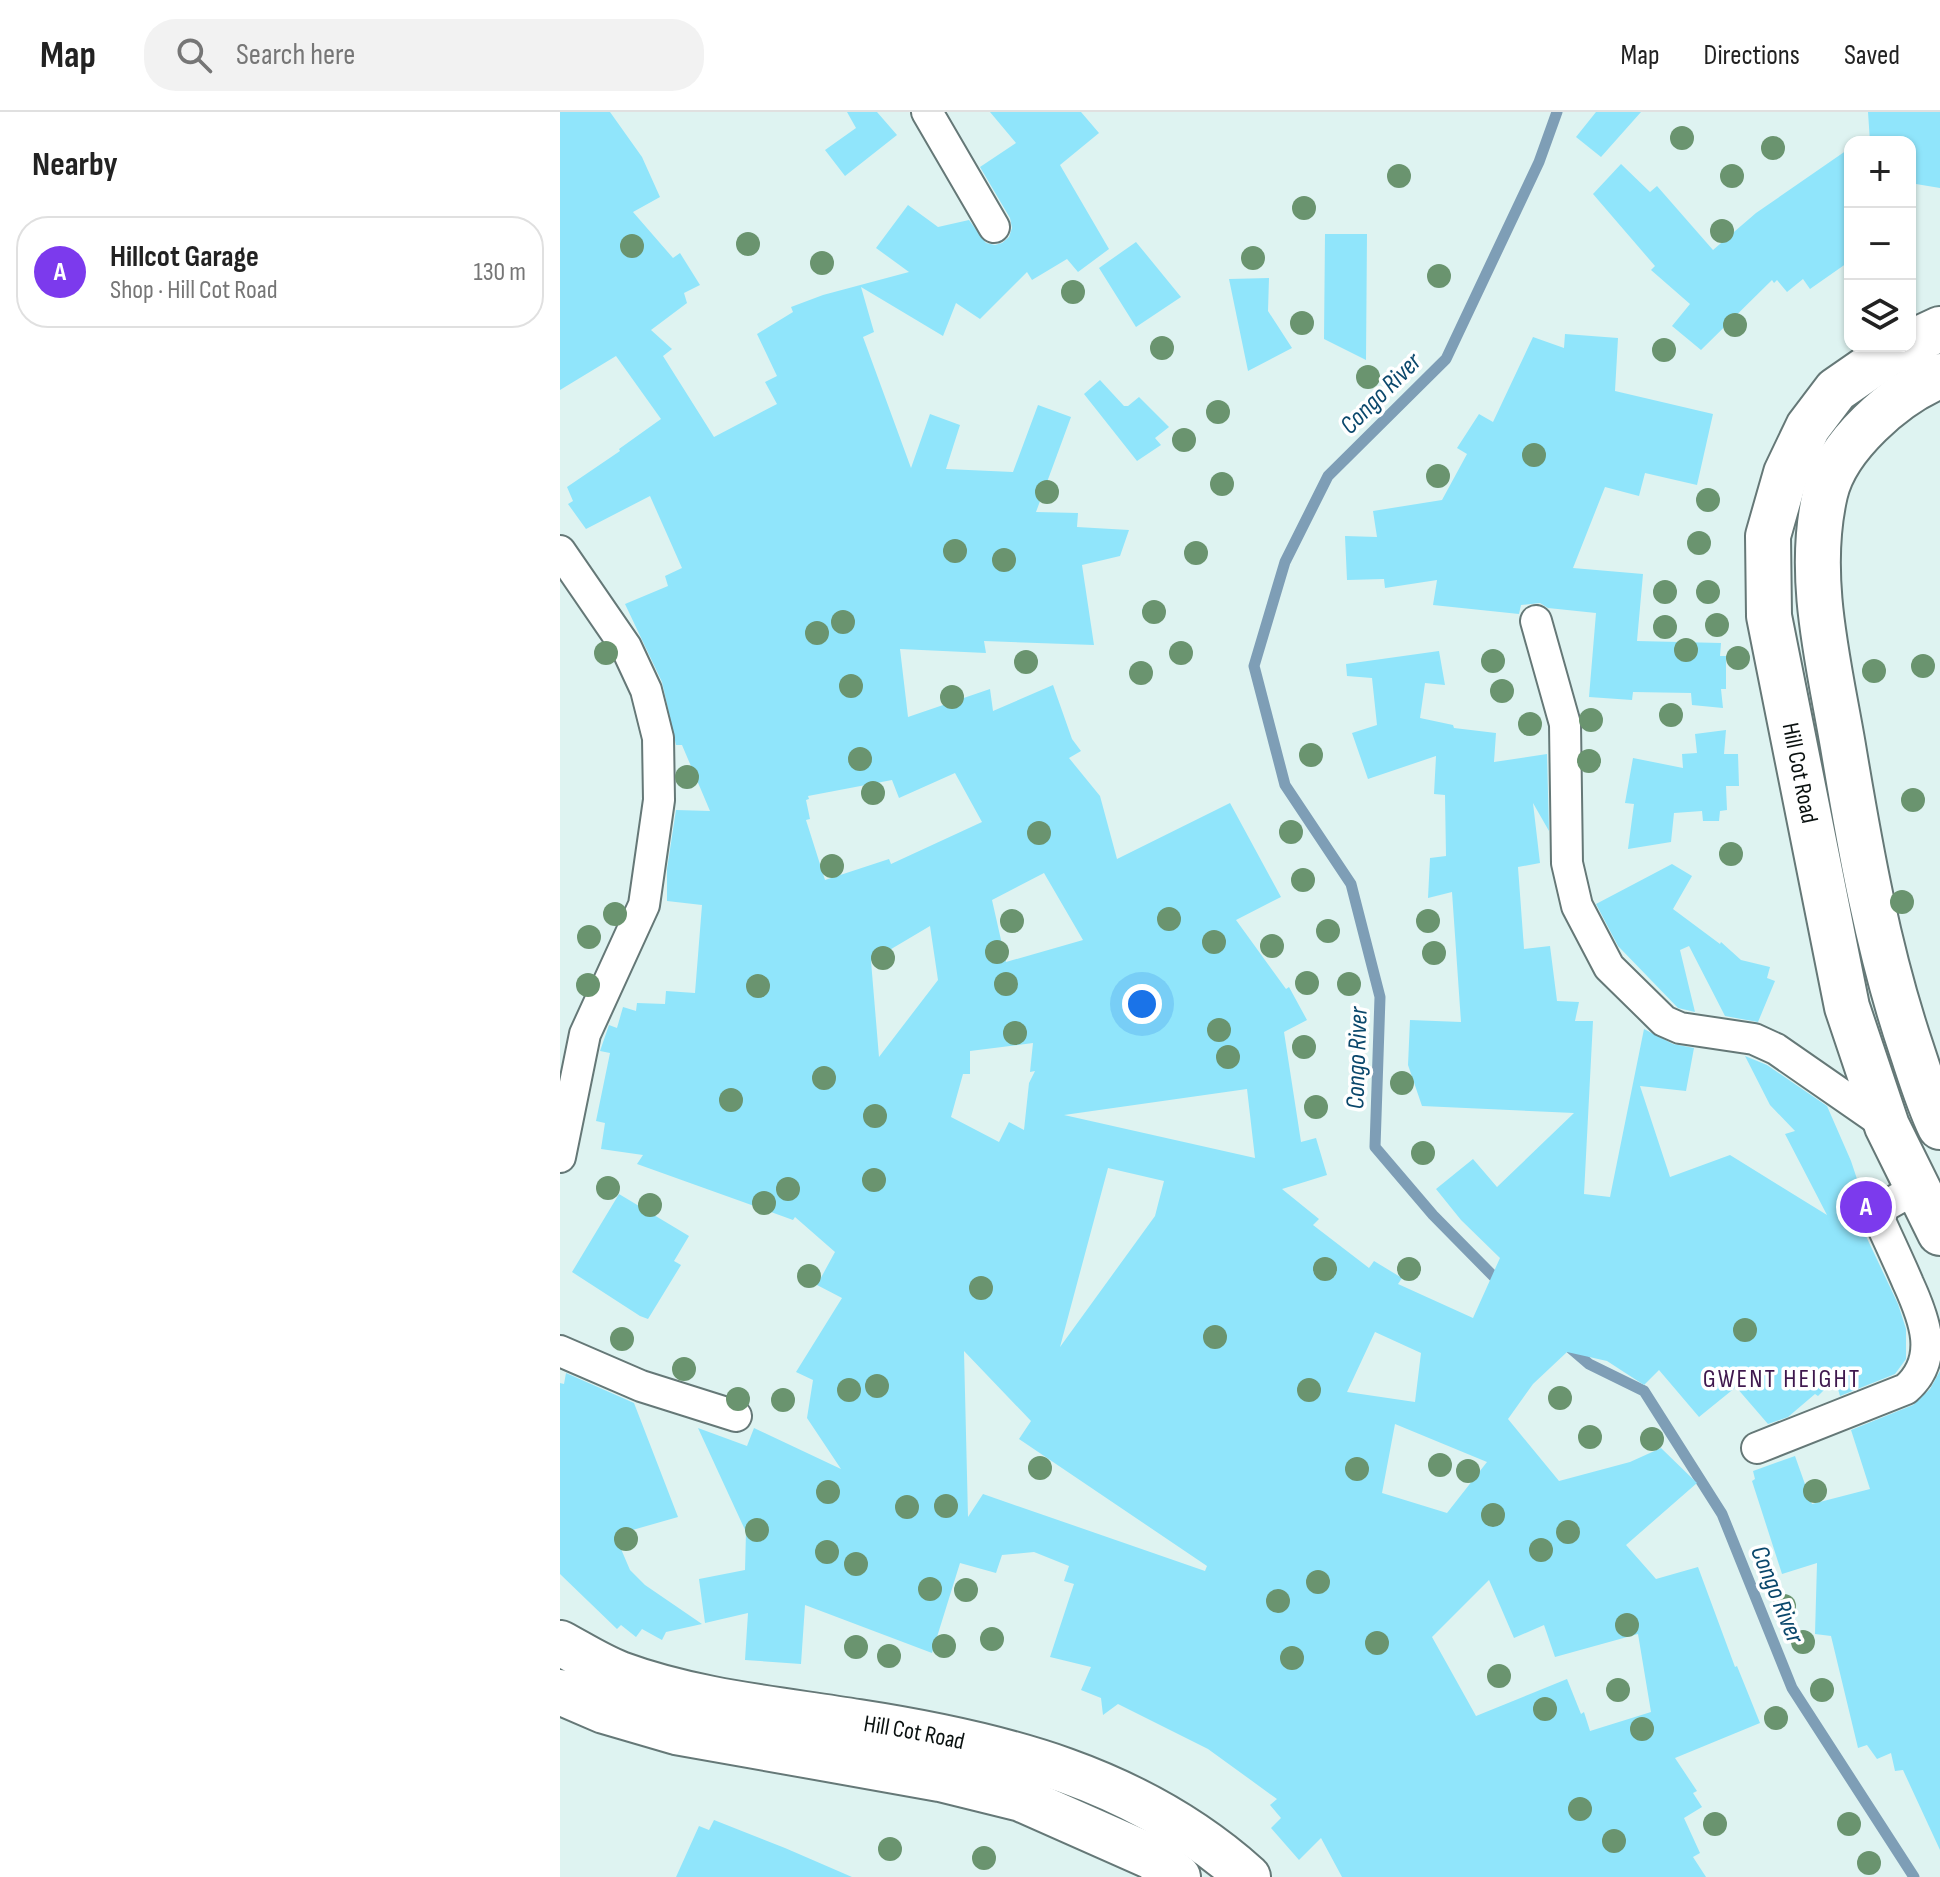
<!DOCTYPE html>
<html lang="en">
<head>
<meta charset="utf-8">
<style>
  :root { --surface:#fff; --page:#f2f2f2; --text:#222; --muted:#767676; --line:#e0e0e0; --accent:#7c3aed }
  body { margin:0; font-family:"Sofia Sans Condensed",sans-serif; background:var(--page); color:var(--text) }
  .controls { position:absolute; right:24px; top:24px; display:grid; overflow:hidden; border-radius:16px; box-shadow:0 2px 6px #0004 }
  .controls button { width:72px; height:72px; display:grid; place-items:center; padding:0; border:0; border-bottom:2px solid var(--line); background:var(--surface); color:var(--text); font:40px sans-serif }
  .you { position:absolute; left:582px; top:892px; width:28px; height:28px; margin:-20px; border:6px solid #fff; border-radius:50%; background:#1a73e8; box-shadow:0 0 0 12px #1a73e833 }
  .badge { display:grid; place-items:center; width:52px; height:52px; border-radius:50%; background:var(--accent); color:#fff; font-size:26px; font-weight:700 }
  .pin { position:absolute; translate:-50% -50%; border:4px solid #fff; box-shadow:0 2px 8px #0006 }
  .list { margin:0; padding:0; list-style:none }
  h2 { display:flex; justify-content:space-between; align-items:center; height:104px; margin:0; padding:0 32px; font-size:34px }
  h2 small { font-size:26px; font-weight:400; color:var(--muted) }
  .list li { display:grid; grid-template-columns:52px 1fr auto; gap:24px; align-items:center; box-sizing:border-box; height:112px; margin:0 16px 16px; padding:0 16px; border:2px solid var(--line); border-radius:32px }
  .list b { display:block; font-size:30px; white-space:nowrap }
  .list p { margin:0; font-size:26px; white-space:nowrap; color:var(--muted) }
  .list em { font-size:26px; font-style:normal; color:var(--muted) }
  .icon { flex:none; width:44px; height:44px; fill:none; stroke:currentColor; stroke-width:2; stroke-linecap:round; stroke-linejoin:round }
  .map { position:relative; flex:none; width:1380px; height:1765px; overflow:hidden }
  header { display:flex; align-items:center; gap:48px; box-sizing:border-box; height:112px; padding:0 40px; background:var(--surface); border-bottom:2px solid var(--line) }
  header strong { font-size:38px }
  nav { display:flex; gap:44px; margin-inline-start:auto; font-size:28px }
  .search { width:560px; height:72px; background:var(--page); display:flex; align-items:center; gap:20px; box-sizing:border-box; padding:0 28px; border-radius:32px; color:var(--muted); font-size:30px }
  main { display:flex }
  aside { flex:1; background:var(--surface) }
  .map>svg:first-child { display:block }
</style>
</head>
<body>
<header>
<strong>Map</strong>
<div class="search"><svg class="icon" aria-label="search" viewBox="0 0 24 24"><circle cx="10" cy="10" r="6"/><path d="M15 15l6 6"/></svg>Search here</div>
<nav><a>Map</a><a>Directions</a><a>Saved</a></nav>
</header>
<main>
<aside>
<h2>Nearby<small></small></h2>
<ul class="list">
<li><span class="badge">A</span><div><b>Hillcot Garage</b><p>Shop · Hill Cot Road</p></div><em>130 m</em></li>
</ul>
</aside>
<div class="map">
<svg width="1380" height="1765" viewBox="0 0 1380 1765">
  <rect width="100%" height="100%" fill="#def3f1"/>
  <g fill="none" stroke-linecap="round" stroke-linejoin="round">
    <path stroke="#7e9eb6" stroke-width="11" d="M943 1174 873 1103 815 1035 820 885 791 772 725 673 694 554 725 450 768 364 886 247 979 50 997 0
      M1008 1234 1029 1252 1084 1279 1162 1402 1232 1576 1354 1765"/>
  </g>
  <path fill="#90e5fb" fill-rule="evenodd" d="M0 0H50L82 45 100 85 73 100 113 146 120 141 140 173 124 181 127 191 91 218 112 237 103 244 154 325 217 292 205 270 217 264 197 222 233 200 231 195 263 183 349 160 316 136 348 93 378 115 409 108 426 131 435 133 442 131 449 125 452 116 450 106 420 55 456 31 430 0H521L539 21 500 53 549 137 518 160 507 147 472 168 467 160 420 207 396 191 383 224 301 175 314 220 303 225 351 356 370 302 400 313 386 357 453 360 478 293 511 305 476 400 518 401 517 415 569 418 560 444 522 453 534 533 424 529 426 541 340 537 348 605 430 577 433 599 493 573 512 627 521 639 509 646 540 684 557 747 670 691 721 785 676 808 726 877 729 875 747 908 724 920 741 1030 756 1026 767 1063 722 1077 759 1107 753 1113 809 1156 814 1149 842 1166 838 1172 913 1206 940 1146 901 1108 876 1077 913 1047 937 1075 1014 1001 862 994 848 953 850 908 901 910 892 780 868 786 870 746 886 744 885 683 874 682 876 644 808 667 792 621 817 613 812 566 787 564 786 552 879 539 885 573 865 571 860 606 893 613 894 616 936 621 934 650 987 642 989 719 973 691 980 751 958 755 964 837 990 834 997 889 1019 890 1015 909H1033L1024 1082 1050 1085 1084 917 1113 932 1134 936 1126 979 1080 974 1110 1065 1170 1043 1267 1103 1225 1022 1235 1019 1210 993 1185 944 1207 953 1267 994 1291 1049 1305 1091 1303 1101 1296 1103 1338 1192 1346 1217V1247L1335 1262 1280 1284 1275 1267 1258 1284 1255 1282 1228 1305 1208 1312 1176 1275 1139 1305 1099 1258 1084 1273 1047 1249 1007 1240 973 1272 948 1307 999 1369 1070 1350 1101 1336 1137 1371 1066 1433 1096 1467 1138 1455 1175 1555 1177 1554 1200 1611 1115 1646 1137 1679 1133 1681 1142 1695 1124 1706 1140 1741 1133 1745 1146 1765H782L761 1726 739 1748 711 1716 721 1706 710 1693 717 1687 648 1637 558 1592 543 1603 541 1586 521 1578 531 1555 490 1545 514 1472 504 1469 509 1454 474 1440 442 1443 436 1461 400 1451 372 1541 245 1493 241 1552 185 1548 188 1501 145 1511 139 1467 185 1458 186 1420 138 1316 187 1334 194 1316 281 1357 247 1306 253 1268 236 1260 282 1186 257 1173 275 1140 235 1105 233 1108 77 1052 83 1043 41 1037 45 1011 36 1009 50 941 40 939 49 913 57 916 63 895 76 899 77 891 105 892 106 879 135 881 142 793 107 789V757L116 698 150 699 122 633H116L102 570 65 492 108 474 105 464 122 456 90 384 26 417 8 392 13 389 7 375 60 339 59 337 101 307 56 244 0 278ZM395 661 422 710 331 752 329 747 265 768 246 708 250 707 246 688 249 687 248 684 332 668 339 686ZM484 761 523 828 446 850 432 788ZM370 814 378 868 319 945 311 849ZM473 931 470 960 475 959 469 971 464 1018 449 1010 439 1030 391 1005 403 962H410V939ZM687 977 695 1046 504 1003ZM548 1056 604 1069 595 1104 500 1235ZM815 1220 861 1241 855 1290 787 1280ZM404 1239 471 1309 459 1327 647 1454 645 1459 423 1382 408 1405ZM835 1312 927 1350 887 1401 822 1381ZM929 1468 954 1526 984 1513 995 1545 1078 1522 1091 1600 1030 1619 1024 1600 1021 1602 1007 1567 916 1604 872 1525Z
    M287 0H317L337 23 285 64 265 38 296 16Z
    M1036 0H1081L1041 45 1016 25Z
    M1308 0H1380V76L1350 71V30H1310Z
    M1290 36V149L1250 177 1243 167 1227 180 1217 168 1214 171 1212 168 1141 238 1112 214 1130 192 1091 158 1095 154 1033 82 1061 52 1090 80 1097 74 1153 138 1196 101Z
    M765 122H807L806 248 764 227Z
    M576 130 621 185 576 215 539 156Z
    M709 166 708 199 732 236 688 259 669 167Z
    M1005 222 1058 226 1055 279 1153 302 1137 373 1085 361 1079 384 1045 375 1013 456 1083 462 1077 529 1161 531 1160 544H1166V577H1161L1163 596 1132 593 1131 581 1073 580 1072 588 1029 585 1036 501 988 496 980 491 961 493 959 502 873 493 877 468 825 476 824 467 787 468 785 424 817 425 813 399 882 388 907 342 897 336 919 302 933 310 973 225 1004 236Z
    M540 268 564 294H568L579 285 609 315 595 326 601 333 577 349 524 282Z
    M1166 618 1164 642H1178L1179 674H1166L1167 698 1160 699 1159 709H1143L1142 699 1114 701 1111 730 1068 737 1074 692 1065 691 1073 646 1123 656 1122 642 1137 641 1135 622Z
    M1112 752 1132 764 1113 797 1160 832 1161 830 1181 848 1210 855 1207 866 1215 869 1198 910 1165 904 1129 834 1120 838 1135 900 1118 896 1058 834 1036 792Z
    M59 1082 129 1124 114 1149 121 1153 88 1207 80 1204 12 1160Z
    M1380 1259V1738L1343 1658 1335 1659 1331 1641 1317 1647 1307 1633 1298 1636 1271 1524 1255 1522 1257 1451 1222 1462 1192 1369 1195 1367 1193 1359 1235 1344 1252 1392 1310 1377 1291 1318 1353 1293 1370 1277Z
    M6 1261 74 1291 118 1405 55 1423 70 1458 85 1473 142 1512 106 1520 102 1528 82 1517 76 1525 61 1513 57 1517 0 1462V1271L4 1272Z
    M154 1708 225 1736 292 1765H116L139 1714 149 1718Z"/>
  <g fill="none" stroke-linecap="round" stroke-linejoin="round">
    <defs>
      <path id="street" d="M367 0 434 115
        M0 439 66 535 86 578 98 626 99 688 84 793 25 922 0 1045
        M976 509 1005 612 1007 751 1017 794 1049 855 1104 909 1120 916 1194 927 1216 937 1327 1014
        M0 1239 81 1274 176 1304
        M1197 1336 1346 1277C1380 1247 1365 1208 1348 1171 1339 1150 1329 1129 1320 1109L1323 1095 1357 1076"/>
      <g id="secondary">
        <path d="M1350 231 1380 217"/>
        <path id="s1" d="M1344 234 1328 242 1276 278 1248 315 1226 361 1208 424 1209 504 1287 895 1327 1014 1380 1121"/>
        <path d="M1380 264C1335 282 1276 334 1265 382 1246 465 1269 552 1283 634 1300 736 1318 838 1351 936 1360 963 1368 990 1380 1015"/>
        <path id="s2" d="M0 1531C19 1541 39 1554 60 1562 136 1590 218 1597 298 1610 441 1632 578 1666 688 1765"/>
        <path d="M0 1580 44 1599 116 1620 380 1667 461 1687 592 1745 618 1765"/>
      </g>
    </defs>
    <use href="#street" stroke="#657877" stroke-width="34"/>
    <use href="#secondary" stroke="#657877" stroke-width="48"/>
    <use href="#street" stroke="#fff" stroke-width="30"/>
    <use href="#secondary" stroke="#fff" stroke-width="44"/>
  </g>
  <g fill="#6a946f">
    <circle cx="1122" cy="26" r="12"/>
    <circle cx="1213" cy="36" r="12"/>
    <circle cx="839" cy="64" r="12"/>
    <circle cx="1172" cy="64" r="12"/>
    <circle cx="744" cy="96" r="12"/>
    <circle cx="1162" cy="119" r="12"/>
    <circle cx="188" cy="132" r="12"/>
    <circle cx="72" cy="134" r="12"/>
    <circle cx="693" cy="146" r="12"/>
    <circle cx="262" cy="151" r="12"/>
    <circle cx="879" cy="164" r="12"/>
    <circle cx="513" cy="180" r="12"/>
    <circle cx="742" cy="211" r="12"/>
    <circle cx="1175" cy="213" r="12"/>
    <circle cx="602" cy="236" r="12"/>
    <circle cx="1104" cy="238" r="12"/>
    <circle cx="808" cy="265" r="12"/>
    <circle cx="658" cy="300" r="12"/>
    <circle cx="624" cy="328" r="12"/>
    <circle cx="974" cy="343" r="12"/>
    <circle cx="878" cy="364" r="12"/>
    <circle cx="662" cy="372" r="12"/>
    <circle cx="487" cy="380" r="12"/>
    <circle cx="1148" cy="388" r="12"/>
    <circle cx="1139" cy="431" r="12"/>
    <circle cx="395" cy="439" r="12"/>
    <circle cx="636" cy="441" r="12"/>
    <circle cx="444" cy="448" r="12"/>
    <circle cx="1105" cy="480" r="12"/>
    <circle cx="1148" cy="480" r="12"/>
    <circle cx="594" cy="500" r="12"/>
    <circle cx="283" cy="510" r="12"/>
    <circle cx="1157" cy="513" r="12"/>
    <circle cx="1105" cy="515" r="12"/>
    <circle cx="257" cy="521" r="12"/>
    <circle cx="1126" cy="538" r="12"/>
    <circle cx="46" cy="541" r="12"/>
    <circle cx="621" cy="541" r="12"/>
    <circle cx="1178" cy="546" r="12"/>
    <circle cx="933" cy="549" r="12"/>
    <circle cx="466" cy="550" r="12"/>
    <circle cx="1363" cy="554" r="12"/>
    <circle cx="1314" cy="559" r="12"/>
    <circle cx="581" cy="561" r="12"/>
    <circle cx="291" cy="574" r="12"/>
    <circle cx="942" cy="579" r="12"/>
    <circle cx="392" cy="585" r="12"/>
    <circle cx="1111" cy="603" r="12"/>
    <circle cx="1031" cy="608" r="12"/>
    <circle cx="970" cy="612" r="12"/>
    <circle cx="751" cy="643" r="12"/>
    <circle cx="300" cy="647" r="12"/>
    <circle cx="1029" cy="649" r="12"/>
    <circle cx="127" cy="665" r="12"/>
    <circle cx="313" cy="681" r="12"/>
    <circle cx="1353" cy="688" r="12"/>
    <circle cx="731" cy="720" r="12"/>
    <circle cx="479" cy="721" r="12"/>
    <circle cx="1171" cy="742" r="12"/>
    <circle cx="272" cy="754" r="12"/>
    <circle cx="743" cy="768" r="12"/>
    <circle cx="1342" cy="790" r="12"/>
    <circle cx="55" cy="802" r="12"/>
    <circle cx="609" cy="807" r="12"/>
    <circle cx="452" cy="809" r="12"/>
    <circle cx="868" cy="809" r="12"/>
    <circle cx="768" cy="819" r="12"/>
    <circle cx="29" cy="825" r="12"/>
    <circle cx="654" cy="830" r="12"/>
    <circle cx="712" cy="834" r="12"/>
    <circle cx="437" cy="840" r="12"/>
    <circle cx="874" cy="841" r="12"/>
    <circle cx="323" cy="846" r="12"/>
    <circle cx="747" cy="871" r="12"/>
    <circle cx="446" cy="872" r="12"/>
    <circle cx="789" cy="872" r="12"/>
    <circle cx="28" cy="873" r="12"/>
    <circle cx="198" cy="874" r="12"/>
    <circle cx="659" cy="918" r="12"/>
    <circle cx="455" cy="921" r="12"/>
    <circle cx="744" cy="935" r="12"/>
    <circle cx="668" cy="945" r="12"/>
    <circle cx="264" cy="966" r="12"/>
    <circle cx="842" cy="971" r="12"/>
    <circle cx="171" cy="988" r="12"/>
    <circle cx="756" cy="995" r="12"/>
    <circle cx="315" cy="1004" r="12"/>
    <circle cx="863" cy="1041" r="12"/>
    <circle cx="314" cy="1068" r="12"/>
    <circle cx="48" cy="1076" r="12"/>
    <circle cx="228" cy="1077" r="12"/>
    <circle cx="204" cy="1091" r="12"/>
    <circle cx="90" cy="1093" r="12"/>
    <circle cx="765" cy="1157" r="12"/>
    <circle cx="849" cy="1157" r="12"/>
    <circle cx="249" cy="1164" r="12"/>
    <circle cx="421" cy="1176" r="12"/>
    <circle cx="1185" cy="1218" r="12"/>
    <circle cx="655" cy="1225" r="12"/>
    <circle cx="62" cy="1227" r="12"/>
    <circle cx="124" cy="1257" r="12"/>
    <circle cx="317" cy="1274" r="12"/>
    <circle cx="289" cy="1278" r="12"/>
    <circle cx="749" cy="1278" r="12"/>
    <circle cx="1000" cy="1286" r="12"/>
    <circle cx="178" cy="1287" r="12"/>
    <circle cx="223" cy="1288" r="12"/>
    <circle cx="1030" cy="1325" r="12"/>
    <circle cx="1092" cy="1327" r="12"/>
    <circle cx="880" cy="1353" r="12"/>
    <circle cx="480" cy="1356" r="12"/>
    <circle cx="797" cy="1357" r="12"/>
    <circle cx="908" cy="1359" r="12"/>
    <circle cx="1255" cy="1379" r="12"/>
    <circle cx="268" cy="1380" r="12"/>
    <circle cx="386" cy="1394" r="12"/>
    <circle cx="347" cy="1395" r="12"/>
    <circle cx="933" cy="1403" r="12"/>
    <circle cx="197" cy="1418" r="12"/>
    <circle cx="1008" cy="1420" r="12"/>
    <circle cx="66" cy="1427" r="12"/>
    <circle cx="981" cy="1438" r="12"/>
    <circle cx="267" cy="1440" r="12"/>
    <circle cx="296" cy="1452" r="12"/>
    <circle cx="758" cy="1470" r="12"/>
    <circle cx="370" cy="1477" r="12"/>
    <circle cx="406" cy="1478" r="12"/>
    <circle cx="718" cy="1489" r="12"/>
    <circle cx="1224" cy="1494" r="12"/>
    <circle cx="1067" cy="1513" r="12"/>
    <circle cx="432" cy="1527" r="12"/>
    <circle cx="1243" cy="1530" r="12"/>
    <circle cx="817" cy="1531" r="12"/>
    <circle cx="384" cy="1534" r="12"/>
    <circle cx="296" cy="1535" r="12"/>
    <circle cx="329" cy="1544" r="12"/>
    <circle cx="732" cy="1546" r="12"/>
    <circle cx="939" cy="1564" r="12"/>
    <circle cx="1058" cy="1578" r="12"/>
    <circle cx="1262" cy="1578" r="12"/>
    <circle cx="985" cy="1597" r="12"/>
    <circle cx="1216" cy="1606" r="12"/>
    <circle cx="1082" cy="1617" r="12"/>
    <circle cx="1020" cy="1697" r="12"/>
    <circle cx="1155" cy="1712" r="12"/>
    <circle cx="1289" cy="1712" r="12"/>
    <circle cx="1054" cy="1729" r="12"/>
    <circle cx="330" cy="1737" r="12"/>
    <circle cx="424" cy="1746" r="12"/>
    <circle cx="1309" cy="1751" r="12"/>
  </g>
  <g text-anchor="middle" stroke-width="7" stroke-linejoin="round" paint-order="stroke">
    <g font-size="24" fill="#0a1110" stroke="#fff">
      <text dy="8" stroke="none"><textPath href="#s1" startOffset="484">Hill Cot Road</textPath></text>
      <text dy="8" stroke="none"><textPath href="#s2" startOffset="368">Hill Cot Road</textPath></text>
    </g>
    <g font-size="26" font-style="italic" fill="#0b486c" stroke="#fff">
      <text transform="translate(820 281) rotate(-45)" y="9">Congo River</text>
      <text transform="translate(796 946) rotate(-88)" y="9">Congo River</text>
      <text transform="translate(1218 1482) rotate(68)" y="9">Congo River</text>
    </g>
    <g font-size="26" letter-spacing="2" fill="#3f184e" stroke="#fff">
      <text x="1222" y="1275">GWENT HEIGHT</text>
    </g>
  </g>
</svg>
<div class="controls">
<button>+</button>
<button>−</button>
<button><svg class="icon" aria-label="layers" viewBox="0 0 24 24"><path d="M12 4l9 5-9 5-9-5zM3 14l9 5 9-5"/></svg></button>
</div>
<div class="you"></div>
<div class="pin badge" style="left:1306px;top:1095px">A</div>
</div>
</main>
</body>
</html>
